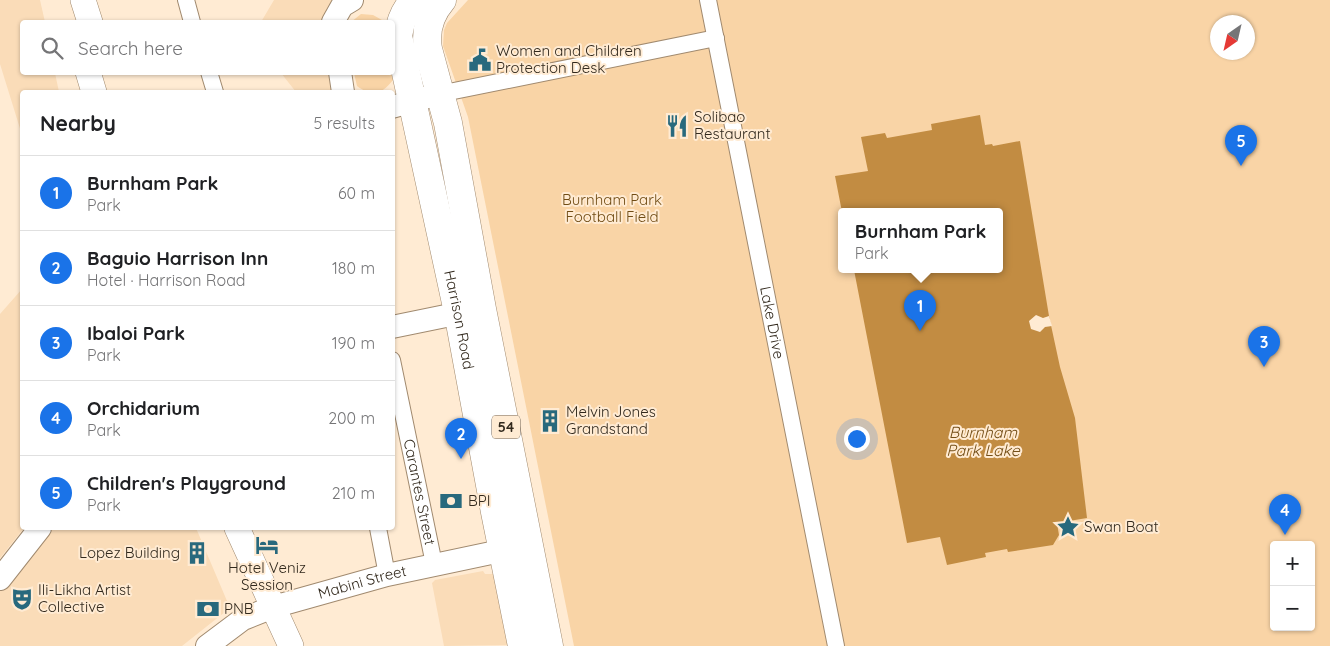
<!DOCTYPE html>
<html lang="en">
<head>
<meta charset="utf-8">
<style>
  :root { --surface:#fff; --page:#f6f6f6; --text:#202124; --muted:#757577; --line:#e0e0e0; --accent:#1a73e8 }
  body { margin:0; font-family:Quicksand,sans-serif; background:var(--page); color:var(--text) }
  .controls { position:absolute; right:15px; bottom:15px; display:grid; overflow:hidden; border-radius:5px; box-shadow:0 1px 4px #0004 }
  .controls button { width:45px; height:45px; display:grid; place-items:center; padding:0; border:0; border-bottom:1px solid var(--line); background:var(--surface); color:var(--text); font:25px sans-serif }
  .compass { position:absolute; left:1210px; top:15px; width:45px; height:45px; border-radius:50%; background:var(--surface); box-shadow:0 1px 4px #0004; rotate:214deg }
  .you { position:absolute; left:856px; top:438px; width:18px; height:18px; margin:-12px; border:4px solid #fff; border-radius:50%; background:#1a73e8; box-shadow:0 0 0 8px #1a73e833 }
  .badge { display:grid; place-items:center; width:32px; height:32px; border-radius:50%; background:var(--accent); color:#fff; font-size:16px; font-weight:700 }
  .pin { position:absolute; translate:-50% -41px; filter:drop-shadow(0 1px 2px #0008) }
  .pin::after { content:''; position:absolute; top:26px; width:18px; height:15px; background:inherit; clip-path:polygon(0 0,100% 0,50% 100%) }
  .popup { position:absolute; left:838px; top:208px; width:165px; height:65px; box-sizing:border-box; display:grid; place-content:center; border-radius:5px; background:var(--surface); filter:drop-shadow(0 1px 4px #0005); font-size:16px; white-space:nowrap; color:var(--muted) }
  .popup b { font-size:19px; color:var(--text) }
  .popup::after { content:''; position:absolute; left:50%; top:100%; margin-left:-10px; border:10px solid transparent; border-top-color:var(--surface) }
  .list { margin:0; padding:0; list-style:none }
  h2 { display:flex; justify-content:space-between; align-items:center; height:65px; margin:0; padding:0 20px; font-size:21px }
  h2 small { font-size:16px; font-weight:400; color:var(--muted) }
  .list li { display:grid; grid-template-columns:32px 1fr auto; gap:15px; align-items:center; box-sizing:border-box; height:75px; padding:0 20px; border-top:1px solid var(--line) }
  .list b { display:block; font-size:19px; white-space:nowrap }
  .list p { margin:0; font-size:16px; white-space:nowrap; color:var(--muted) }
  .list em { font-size:16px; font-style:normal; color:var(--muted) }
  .icon { flex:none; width:28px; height:28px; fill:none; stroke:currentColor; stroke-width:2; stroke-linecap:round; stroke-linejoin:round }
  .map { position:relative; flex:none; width:1330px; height:646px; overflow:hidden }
  .search { position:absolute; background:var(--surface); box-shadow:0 1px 4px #0004; left:20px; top:20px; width:375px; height:55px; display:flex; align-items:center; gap:12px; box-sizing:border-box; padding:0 18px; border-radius:5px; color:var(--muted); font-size:19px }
  .panel { position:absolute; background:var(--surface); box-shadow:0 1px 4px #0004; left:20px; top:90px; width:375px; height:440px; border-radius:5px }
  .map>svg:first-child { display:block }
</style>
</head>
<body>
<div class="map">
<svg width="1330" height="646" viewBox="0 0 1330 646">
  <rect width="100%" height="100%" fill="#ffebd3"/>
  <path fill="#fadcb8" d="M0 0H40L45 22H22V72L55 73 59 92H22V135L0 64Z
    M274 0H333L320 22H261Z
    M281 73H328L332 92H296Z
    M22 289V528H24L0 558V314Z
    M45 528H196L230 608 182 646H0V588Z
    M483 571 485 574H494L510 645 444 646 432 583 435 580Z"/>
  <path fill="#f9d4a6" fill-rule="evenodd" d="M468 0H1330V646H574L468 117 443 46 444 30 447 23ZM1218 22H1248V52H1218ZM841 212H999V270H841ZM1274 545H1311V627H1274Z
    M361 14 373 15 382 20V22H351Z
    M354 73H391L393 80C381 95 372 97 357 86Z"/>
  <path fill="#c28c42" d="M980 115 985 145 992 144 993 146 1020 141 1049 316 1060 367 1075 418 1087 518 1057 523 1059 535 1053 545 1008 552 1007 549 985 553 986 557 947 565 940 537 907 543 854 270H999V212H842L835 176 868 171 861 137 885 133 887 138 932 130 931 124Z"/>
  <path fill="#ffebd3" d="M1036 315 1043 318 1049 316 1052 326 1045 327 1040 332 1031 329 1029 321Z"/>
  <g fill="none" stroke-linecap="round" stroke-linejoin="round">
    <defs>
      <g id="street">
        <path d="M186 0 192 22"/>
        <path id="s1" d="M708 0 836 646"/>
        <path d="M209 72 215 92"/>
        <path d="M439 94 716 38"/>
        <path id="s2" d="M392 360 434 564"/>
        <path d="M378 528 387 575"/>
      </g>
      <g id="secondary">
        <path d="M333 22 342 6 352 0"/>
        <path d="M340 72 343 92"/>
        <path d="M392 107 439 94"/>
        <path d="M392 327 475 310"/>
        <path d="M0 579 40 528"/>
        <path id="s3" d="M207 646 243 619 273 607 387 575 519 547"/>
      </g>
      <path id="primary" d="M83 0 90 22
        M88 72 94 92
        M237 528 291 646"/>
      <g id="highway">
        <path id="s4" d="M415 0C404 10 400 22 398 36L458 312 495 512 522 646"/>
        <path d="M442 0C430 14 425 31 428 49L448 123 482 309 549 646"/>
      </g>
    </defs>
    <use href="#street" stroke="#a18a6f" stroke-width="18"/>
    <use href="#secondary" stroke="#a18a6f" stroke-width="24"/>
    <use href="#primary" stroke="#a18a6f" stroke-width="26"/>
    <use href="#highway" stroke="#a18a6f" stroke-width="29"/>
    <use href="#street" stroke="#fff" stroke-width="16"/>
    <use href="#secondary" stroke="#fff" stroke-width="22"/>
    <use href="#primary" stroke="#fff" stroke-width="25"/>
    <use href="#highway" stroke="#fff" stroke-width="28"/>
  </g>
  <defs>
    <symbol id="civic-bare" viewBox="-9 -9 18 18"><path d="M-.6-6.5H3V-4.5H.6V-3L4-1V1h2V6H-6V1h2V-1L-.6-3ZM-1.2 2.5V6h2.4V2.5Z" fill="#28697d" stroke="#ffebd3" stroke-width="2.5" paint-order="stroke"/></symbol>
    <symbol id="restaurant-bare" viewBox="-9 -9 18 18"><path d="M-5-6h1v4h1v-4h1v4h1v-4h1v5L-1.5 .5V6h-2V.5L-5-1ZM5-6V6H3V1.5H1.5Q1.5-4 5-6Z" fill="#28697d" stroke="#ffebd3" stroke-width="2.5" paint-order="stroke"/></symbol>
    <symbol id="building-bare" viewBox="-9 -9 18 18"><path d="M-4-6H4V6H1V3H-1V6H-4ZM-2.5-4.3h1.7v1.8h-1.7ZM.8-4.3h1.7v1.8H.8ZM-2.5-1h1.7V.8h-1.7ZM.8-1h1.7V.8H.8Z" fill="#28697d" stroke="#ffebd3" stroke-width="2.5" paint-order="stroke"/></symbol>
    <symbol id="bank-bare" viewBox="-9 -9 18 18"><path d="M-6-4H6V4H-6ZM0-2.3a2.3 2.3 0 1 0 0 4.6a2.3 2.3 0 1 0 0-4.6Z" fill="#28697d" stroke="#ffebd3" stroke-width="2.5" paint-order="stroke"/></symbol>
    <symbol id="sight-bare" viewBox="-9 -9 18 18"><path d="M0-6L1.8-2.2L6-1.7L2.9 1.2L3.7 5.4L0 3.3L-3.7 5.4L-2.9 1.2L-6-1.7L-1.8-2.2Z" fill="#28697d" stroke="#ffebd3" stroke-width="2.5" paint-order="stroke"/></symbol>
    <symbol id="hotel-bare" viewBox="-9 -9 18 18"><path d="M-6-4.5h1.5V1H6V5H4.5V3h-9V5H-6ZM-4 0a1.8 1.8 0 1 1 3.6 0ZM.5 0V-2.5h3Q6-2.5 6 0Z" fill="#28697d" stroke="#ffebd3" stroke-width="2.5" paint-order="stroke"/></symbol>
    <symbol id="theatre-bare" viewBox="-9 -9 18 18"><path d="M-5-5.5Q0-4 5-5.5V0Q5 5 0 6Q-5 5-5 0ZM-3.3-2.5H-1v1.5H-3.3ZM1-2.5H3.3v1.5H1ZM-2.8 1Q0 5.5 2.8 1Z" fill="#28697d" stroke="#ffebd3" stroke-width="2.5" paint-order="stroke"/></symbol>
  </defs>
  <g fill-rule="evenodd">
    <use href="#civic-bare" x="464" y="44" width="32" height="32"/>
    <use href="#restaurant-bare" x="661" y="110" width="32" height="32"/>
    <use href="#building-bare" x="534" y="405" width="32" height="32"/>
    <use href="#bank-bare" x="435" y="485" width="32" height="32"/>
    <use href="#sight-bare" x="1052" y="511" width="32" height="32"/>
    <use href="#hotel-bare" x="251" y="529" width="32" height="32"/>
    <use href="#building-bare" x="181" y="537" width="32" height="32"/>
    <use href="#theatre-bare" x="6" y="583" width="32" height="32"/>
    <use href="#bank-bare" x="192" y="593" width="32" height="32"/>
  </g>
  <g text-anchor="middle" stroke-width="4" stroke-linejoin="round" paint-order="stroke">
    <rect fill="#ffebd3" stroke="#706354" stroke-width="1" x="492" y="415.5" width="28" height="23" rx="4"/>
    <g font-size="14" font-weight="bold" fill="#32291d">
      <text x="506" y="432">54</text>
    </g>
    <g font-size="15" fill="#32291d" stroke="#ffebd3" text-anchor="start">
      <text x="496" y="56">Women and Children<tspan x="496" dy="17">Protection Desk</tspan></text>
      <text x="694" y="122">Solibao<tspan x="694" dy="17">Restaurant</tspan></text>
      <text x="566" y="417">Melvin Jones<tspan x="566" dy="17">Grandstand</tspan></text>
      <text x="468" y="506">BPI</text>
      <text x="1084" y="532">Swan Boat</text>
      <text x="180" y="558" text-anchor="end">Lopez Building</text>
      <text x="267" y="573" text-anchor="middle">Hotel Veniz<tspan x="267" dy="17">Session</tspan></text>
      <text x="38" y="595">Ili-Likha Artist<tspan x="38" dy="17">Collective</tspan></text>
      <text x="224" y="614">PNB</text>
    </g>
    <g font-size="15" fill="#714c14" stroke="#ffebd3">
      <text x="612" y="205">Burnham Park<tspan x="612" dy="17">Football Field</tspan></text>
    </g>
    <g font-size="15" fill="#32291d" stroke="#ffebd3">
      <text dy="5" stroke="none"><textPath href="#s4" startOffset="331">Harrison Road</textPath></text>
      <text dy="5" stroke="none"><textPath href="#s1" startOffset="329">Lake Drive</textPath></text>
      <text dy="5" stroke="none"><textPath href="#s2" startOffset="135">Carantes Street</textPath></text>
      <text dy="5" stroke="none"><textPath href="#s3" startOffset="170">Mabini Street</textPath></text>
    </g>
    <g font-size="16" font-style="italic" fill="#754f18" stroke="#ffebd3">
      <text x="983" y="438">Burnham<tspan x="983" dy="18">Park Lake</tspan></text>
    </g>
  </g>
</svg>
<div class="controls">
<button>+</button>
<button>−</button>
</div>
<svg class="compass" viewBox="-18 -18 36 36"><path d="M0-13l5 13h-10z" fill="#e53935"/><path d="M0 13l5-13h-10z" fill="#757577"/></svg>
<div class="you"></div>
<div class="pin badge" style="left:920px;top:331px">1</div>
<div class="popup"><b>Burnham Park</b>Park</div>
<div class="pin badge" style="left:461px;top:459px">2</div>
<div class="pin badge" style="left:1264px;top:367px">3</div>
<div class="pin badge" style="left:1285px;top:535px">4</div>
<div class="pin badge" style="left:1241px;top:166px">5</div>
<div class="search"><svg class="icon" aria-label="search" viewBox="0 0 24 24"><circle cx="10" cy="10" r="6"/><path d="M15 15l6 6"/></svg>Search here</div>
<section class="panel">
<h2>Nearby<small>5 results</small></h2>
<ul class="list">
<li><span class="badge">1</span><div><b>Burnham Park</b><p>Park</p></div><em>60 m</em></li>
<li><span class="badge">2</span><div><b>Baguio Harrison Inn</b><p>Hotel · Harrison Road</p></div><em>180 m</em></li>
<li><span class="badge">3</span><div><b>Ibaloi Park</b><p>Park</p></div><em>190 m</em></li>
<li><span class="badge">4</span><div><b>Orchidarium</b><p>Park</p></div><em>200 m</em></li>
<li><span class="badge">5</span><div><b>Children's Playground</b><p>Park</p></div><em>210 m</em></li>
</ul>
</section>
</div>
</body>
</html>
